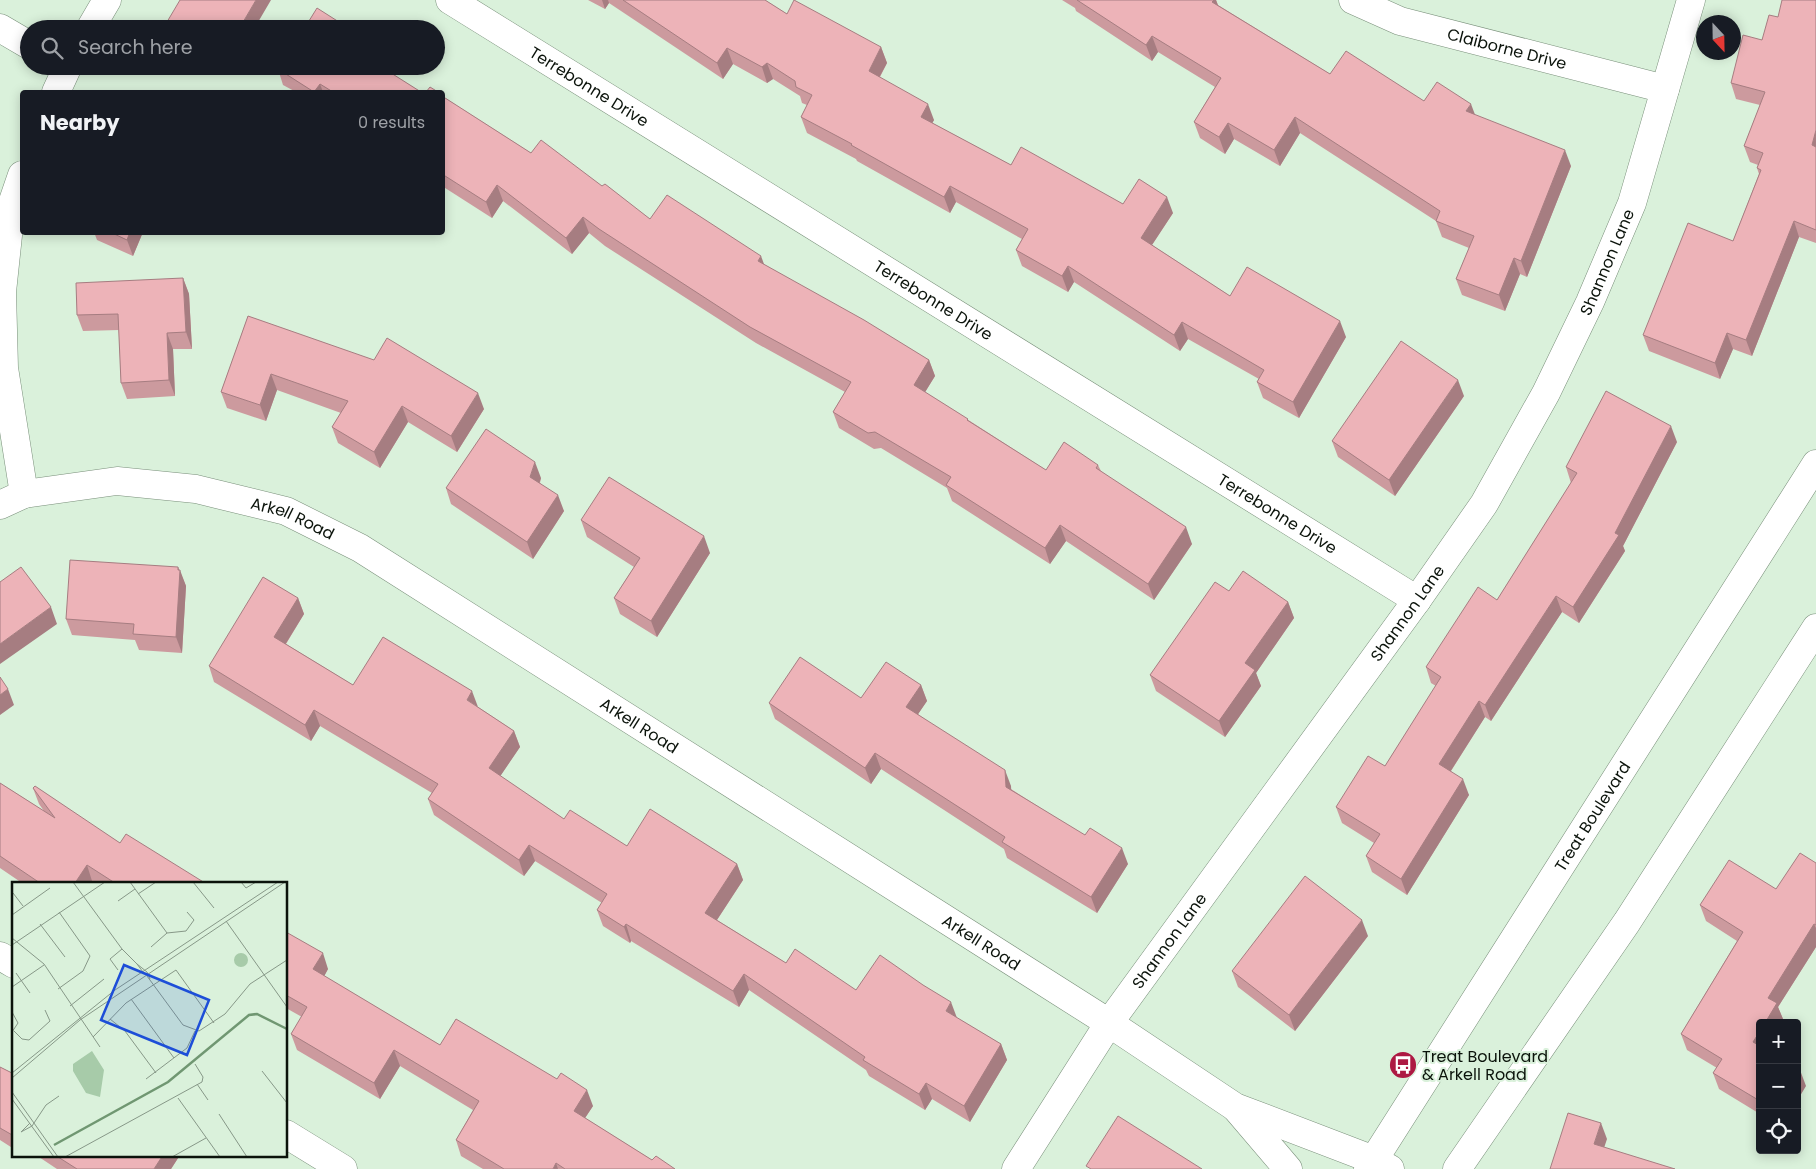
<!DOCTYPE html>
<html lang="en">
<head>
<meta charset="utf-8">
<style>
  :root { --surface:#171b24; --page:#20242c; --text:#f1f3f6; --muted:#9ea1a6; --line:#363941 }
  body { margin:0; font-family:Poppins,sans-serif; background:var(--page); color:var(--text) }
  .controls { position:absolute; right:15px; bottom:15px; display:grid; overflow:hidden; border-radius:5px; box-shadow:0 2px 12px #0003 }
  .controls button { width:45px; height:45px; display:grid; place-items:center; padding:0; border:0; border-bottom:1px solid var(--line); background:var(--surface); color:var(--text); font:25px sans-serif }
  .compass { position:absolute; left:1696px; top:15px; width:45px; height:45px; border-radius:50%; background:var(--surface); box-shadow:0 2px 12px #0003; rotate:158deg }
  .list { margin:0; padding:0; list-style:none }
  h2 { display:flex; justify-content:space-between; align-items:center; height:65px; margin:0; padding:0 20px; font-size:21px }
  h2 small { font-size:16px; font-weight:400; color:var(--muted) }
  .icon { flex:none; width:28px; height:28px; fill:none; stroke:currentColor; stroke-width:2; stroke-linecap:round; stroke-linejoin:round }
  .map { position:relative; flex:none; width:1816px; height:1169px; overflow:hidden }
  .search { position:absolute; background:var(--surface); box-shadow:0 2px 12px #0003; left:20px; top:20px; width:425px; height:55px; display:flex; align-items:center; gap:12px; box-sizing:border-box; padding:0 18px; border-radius:28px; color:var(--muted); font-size:19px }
  .panel { position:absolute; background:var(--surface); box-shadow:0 2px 12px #0003; left:20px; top:90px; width:425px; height:145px; border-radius:5px }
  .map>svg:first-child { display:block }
</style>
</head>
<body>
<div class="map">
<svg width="1816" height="1169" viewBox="0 0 1816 1169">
  <rect width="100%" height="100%" fill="#daf1db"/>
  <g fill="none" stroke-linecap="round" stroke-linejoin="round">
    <defs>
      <g id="street">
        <path id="s1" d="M450 0 1417 600"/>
        <path id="s2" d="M1353 0 1400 21 1665 89"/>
        <path d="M0 28 29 45"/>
        <path d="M90 29 107 0"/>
        <path d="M56 92 68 66"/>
        <path d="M22 175 11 207 2 292 4 368 24 494"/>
        <path id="s3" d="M0 505 24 494 117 481 196 489 286 511 360 548 1109 1023 1235 1107 1374 1160 1390 1169"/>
        <path d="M0 956 14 964"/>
        <path d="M1236 1108 1288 1169"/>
        <path d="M286 1134 343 1169"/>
        <path id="s4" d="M1016 1169 1109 1023 1417 600 1484 504 1546 393 1590 302 1632 203 1691 0"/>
      </g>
      <g id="secondary">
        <path id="s5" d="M1368 1169 1816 464"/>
        <path d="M1457 1169 1627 922 1816 628"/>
      </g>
    </defs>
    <use href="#street" stroke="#798f7a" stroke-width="29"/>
    <use href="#secondary" stroke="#798f7a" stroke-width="29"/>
    <use href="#street" stroke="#fff" stroke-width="28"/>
    <use href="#secondary" stroke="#fff" stroke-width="28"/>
  </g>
  <path fill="#cc9a9e" d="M588 0H765L787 14 881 47 887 63 880 77 934 120 932 123 1011 165 1123 204 1173 213 1152 245 1230 296 1346 337 1299 418 1263 398 1257 382 1259 379 1188 339 1180 351 1074 282 1068 292 1022 266 1016 250 1022 239 956 202 950 213 857 161 856 159 807 133 801 117 807 105 802 103 800 96 773 79 767 83 733 64 723 79 609 3 605 9Z
    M1062 0H1216L1218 5 1330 74 1424 101 1475 115 1571 166 1527 277 1520 274 1505 311 1462 295 1456 279 1469 248 1442 237 1436 221 1300 133 1280 166 1234 139 1225 154 1200 138 1194 122 1215 87 1158 52 1152 61 1076 11 1075 8Z
    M1816 0V243L1799 237 1752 356 1733 349 1720 379 1649 351 1643 335 1733 241 1759 174 1757 168 1758 165 1750 162 1744 146 1760 105 1736 99 1731 83 1778 17Z
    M210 66H232L229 71H218Z
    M278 69H393L390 73 421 92H296L283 85Z
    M442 96 531 153 602 186 650 219 765 265 929 360 935 376 925 392 1046 470 1098 465 1101 471 1192 544 1154 600 1066 541 1050 564 952 501 947 488 881 448 874 449 839 428 833 412 845 392 756 343 605 246 589 233 572 254 503 201 492 218 442 186Z
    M94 232H143L133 256 97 240Z
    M183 278 189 294 192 349H173L175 396 127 399 121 383 119 330 83 331 77 315Z
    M248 316 484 409 457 452 408 422 380 468 338 443 332 427 341 413 277 390 266 421 227 408 221 392Z
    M1464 396 1395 496 1338 457 1332 441Z
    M1677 442 1623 546 1625 551 1579 623 1562 612 1491 721 1485 717 1451 771 1469 795 1407 895 1372 872 1366 856 1374 843 1342 823 1336 807 1385 766 1436 686 1431 683 1426 667 1497 600 1571 483 1566 467Z
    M541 478 540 483 564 511 533 559 451 504 446 488Z
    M581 520 710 553 657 637 620 614 614 598 634 567 587 537Z
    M178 567 186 586 182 653 139 650 135 640 72 635 66 619Z
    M1229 591 1288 602 1294 618 1256 673 1261 686 1225 737 1156 691 1150 675Z
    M298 598 304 614 286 644 353 685 478 707 514 731 520 747 500 776 564 819 627 846 737 864 743 880 717 920 786 963 856 990 957 1018 1001 1044 1007 1060 970 1122 932 1099 925 1110 869 1076 866 1070 749 990 739 1007 631 941 630 943 603 926 597 910 602 903 535 861 524 876 434 815 428 799 432 793 320 726 311 741 214 682 209 666Z
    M921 685 927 701 918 714 1011 786V789L1128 864 1097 913 1007 858 1004 849 881 769 871 784 775 719 769 703 861 698Z
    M0 783 44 811 39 804 33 788 120 843 205 883H95L92 881 91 883H22L0 868Z
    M1816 863V947L1778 1007 1783 1019 1780 1023H1760V1114L1719 1089 1713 1073 1717 1068 1687 1050 1681 1034 1737 941 1706 921 1700 905 1776 889Z
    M286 932 328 969 324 976 440 1045 593 1106 585 1118 652 1160 675 1169H483L461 1156 456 1140 473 1110 400 1066 380 1099 297 1050 291 1034 302 1017 286 1008Z
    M1368 936 1295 1031 1238 987 1232 971Z
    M0 1067 12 1073 14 1070V1149L0 1140Z
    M36 1155H180L171 1169H57Z"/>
  <path fill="#a67d81" d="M256 0H271L254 29H239Z
    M602 0H608L609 3 605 9Z
    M1214 0H1216L1221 14 1212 2Z
    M1152 36 1158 52 1152 61 1146 45Z
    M881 47 887 63 874 87 869 71Z
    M727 48 733 64 723 79 717 63Z
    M767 63 773 79 767 83 762 67Z
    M228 66H232L229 71Z
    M378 66H392L393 69 384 81Z
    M320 84 323 92H314Z
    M928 104 934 120 927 133 921 117Z
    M1471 104 1477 120 1466 111Z
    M1295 117 1300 133 1280 166 1274 150Z
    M1228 123 1234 139 1225 154 1219 137Z
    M1816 130V156L1812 145Z
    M1565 150 1571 166 1527 277 1521 261Z
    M497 185 503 201 492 218 486 202Z
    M950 186 956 202 950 213 944 197Z
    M1167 197 1173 213 1146 254 1141 238Z
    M583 217 589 233 572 254 566 238Z
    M1794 221 1799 237 1752 356 1746 340Z
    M130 232H143L133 256 127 240Z
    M761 256 767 272 758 261Z
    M1514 258 1520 274 1505 311 1499 295Z
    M1068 266 1074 282 1068 292 1062 276Z
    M183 278 189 294 192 349 186 332Z
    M1340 321 1346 337 1299 418 1293 402Z
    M1182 322 1188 339 1180 351 1174 335Z
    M167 333 173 349 175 396 169 380Z
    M1727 333 1733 349 1720 379 1715 363Z
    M929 360 935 376 919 402 914 385Z
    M271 374 277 390 266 421 260 405Z
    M1458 380 1464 396 1395 496 1389 480Z
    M478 393 484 409 457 452 451 436Z
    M402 406 408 422 380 468 374 452Z
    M1671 426 1677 442 1623 546 1625 551 1579 623 1573 607 1615 533Z
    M535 462 541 478 536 493 530 477Z
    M558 495 564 511 533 559 527 542Z
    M1060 525 1066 541 1050 564 1045 548Z
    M1186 527 1192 544 1154 600 1148 584Z
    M704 536 710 553 657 637 651 621Z
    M178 567 180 574V570L186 586 182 653 176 637Z
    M1556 596 1562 612 1491 721 1485 705Z
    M298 598 304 614 280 653 274 637Z
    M1288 602 1294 618 1256 673 1261 686 1225 737 1219 721 1245 663Z
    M51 607 57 624 0 664V644Z
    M921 685 927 701 912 723 906 707Z
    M8 689 14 705 0 715V695Z
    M472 691 478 707 467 700Z
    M1479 701 1485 717 1445 780 1439 764Z
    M314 710 320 726 311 741 305 725Z
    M514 731 520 747 495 784 489 768Z
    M875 753 881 769 871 784 865 768Z
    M1005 770 1011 786 1012 803 1006 787Z
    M1463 779 1469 795 1407 895 1401 879Z
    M529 845 535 861 524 876 519 860Z
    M1122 848 1128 864 1097 913 1091 897Z
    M737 864 743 880 711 929 705 913Z
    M87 865 92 881 91 883H75Z
    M1362 920 1368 936 1295 1031 1289 1015Z
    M626 924 631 941 630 943 624 927Z
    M1814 924 1816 928V947L1778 1007 1783 1019 1780 1023H1765L1768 998Z
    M323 953 328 969 319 986 313 969Z
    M744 974 749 990 739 1007 733 991Z
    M951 1002 957 1018 946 1011Z
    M1760 1031V1057L1753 1042Z
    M1001 1044 1007 1060 970 1122 964 1106Z
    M394 1050 400 1066 380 1099 374 1083Z
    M1800 1070 1806 1086 1797 1101V1075Z
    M926 1083 932 1099 925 1110 919 1094Z
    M587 1090 593 1106 579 1127 574 1111Z
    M1601 1123 1607 1139 1600 1160 1594 1144Z
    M163 1155H180L171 1169H154Z
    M556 1163 558 1169H553Z"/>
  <path fill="#edb3b8" stroke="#a67d81" d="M180 0H256L239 29H167L164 27Z
    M623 0H765L787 14 794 0 881 47 869 71 928 104 921 117 1011 165 1021 147 1123 204 1139 179 1167 197 1141 238 1230 296 1247 267 1340 321 1293 402 1257 382 1264 370 1182 322 1174 335 1068 266 1062 276 1016 250 1028 229 950 186 944 197 851 145 852 144 801 117 812 95 796 87 795 81 767 63 762 67 727 48 717 63Z
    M1077 0H1214L1212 2 1330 74 1346 51 1424 101 1437 82 1471 104 1466 111 1565 150 1521 261 1514 258 1499 295 1456 279 1474 236 1436 221 1440 211 1295 117 1274 150 1228 123 1219 137 1194 122 1221 78 1152 36 1146 45Z
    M1782 0H1816V130L1812 145 1816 147V230L1794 221 1746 340 1727 333 1715 363 1643 335 1688 223 1733 241 1761 170 1757 168 1763 153 1744 146 1765 92 1731 83 1743 35 1762 40 1769 15 1778 17Z
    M317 8 350 29H304Z
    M279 66H380L421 92H333L320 84 314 92 278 69Z
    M430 87 438 92H426Z
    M442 96 531 153 541 140 602 186 605 184 650 219 667 195 761 256 758 261 864 320 929 360 914 385 968 419 967 420 1046 470 1064 442 1098 465 1096 468 1186 527 1148 584 1060 525 1045 548 946 485 951 477 875 432 868 433 833 412 851 382 750 327 599 229 583 217 566 238 497 185 486 202 442 174Z
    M110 232H130L127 240Z
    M183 278 186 332 167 333 169 380 121 383 118 314 77 315 76 283Z
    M248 316 374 360 387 338 478 393 451 436 402 406 374 452 332 427 348 401 271 374 260 405 221 392Z
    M1401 341 1458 380 1389 480 1332 441Z
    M1606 391 1671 426 1615 533 1619 535 1573 607 1556 596 1485 705 1479 701 1439 764 1463 779 1401 879 1366 856 1380 834 1336 807 1368 756 1385 766 1441 677 1426 667 1478 587 1497 600 1577 473 1566 467Z
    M486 429 535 462 530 477 558 495 527 542 446 488Z
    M609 477 704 536 651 621 614 598 640 558 581 520Z
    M70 560 178 567V570H180L176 637 133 634 134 624 66 619Z
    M21 567 51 607 0 644V582Z
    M1243 571 1288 602 1245 663 1255 670 1219 721 1150 675 1215 582 1229 591Z
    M263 577 298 598 274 637 353 685 383 637 472 691 467 700 514 731 489 768 564 819 570 810 627 846 650 809 737 864 705 913 786 963 795 949 856 990 880 955 923 985 951 1002 946 1011 1001 1044 964 1106 926 1083 919 1094 863 1060 865 1057 744 974 733 991 626 924 624 927 597 910 607 894 529 845 519 860 428 799 438 784 314 710 305 725 209 666Z
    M800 657 861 698 886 662 921 685 906 707 1005 770 1006 787 1085 835 1090 828 1122 848 1091 897 1002 842 1005 837 875 753 865 768 769 703Z
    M0 677 8 689 0 695Z
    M0 783 55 818 33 788 35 786 120 843 126 834 205 883H115L87 865 75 883H40L0 856Z
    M1800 853 1816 863V925L1814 924 1768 998 1777 1003 1765 1023H1760V1031L1753 1042 1760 1046V1101L1713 1073 1722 1059 1681 1034 1743 932 1700 905 1729 860 1776 889Z
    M1305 876 1362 920 1289 1015 1232 971Z
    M286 932 323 953 313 969 440 1045 456 1019 557 1079 561 1073 587 1090 574 1111 652 1160 656 1156 675 1169H565L556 1163 553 1169H504L456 1140 479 1101 394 1050 374 1083 291 1034 307 1007 286 995Z
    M0 1067 12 1073 14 1070V1136L0 1128Z
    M1797 1068 1800 1070 1797 1075Z
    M1568 1113 1601 1123 1594 1144 1675 1169H1550Z
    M1118 1116 1202 1169H1091L1086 1166Z
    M55 1155H163L154 1169H77Z"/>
  <defs>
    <symbol id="bus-disc" viewBox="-11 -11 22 22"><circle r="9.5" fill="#ad1943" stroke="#daf1db"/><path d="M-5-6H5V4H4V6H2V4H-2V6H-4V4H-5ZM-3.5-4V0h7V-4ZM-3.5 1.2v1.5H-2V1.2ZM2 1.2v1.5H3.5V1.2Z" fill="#fff"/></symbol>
  </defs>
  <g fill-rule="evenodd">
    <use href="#bus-disc" x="1387" y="1049" width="32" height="32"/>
  </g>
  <g text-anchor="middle" stroke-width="4" stroke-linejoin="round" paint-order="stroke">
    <g font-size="16" fill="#0b130b" stroke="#daf1db">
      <text dy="6" stroke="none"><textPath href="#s2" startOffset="162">Claiborne Drive</textPath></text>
      <text dy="6" stroke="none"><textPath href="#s1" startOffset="164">Terrebonne Drive</textPath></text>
      <text dy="6" stroke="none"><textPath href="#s4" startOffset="1085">Shannon Lane</textPath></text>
      <text dy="6" stroke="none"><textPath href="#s1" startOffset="569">Terrebonne Drive</textPath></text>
      <text dy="6" stroke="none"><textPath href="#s1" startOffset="974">Terrebonne Drive</textPath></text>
      <text dy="6" stroke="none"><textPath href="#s3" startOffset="301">Arkell Road</textPath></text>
      <text dy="6" stroke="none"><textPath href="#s4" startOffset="680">Shannon Lane</textPath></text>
      <text dy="6" stroke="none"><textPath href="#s3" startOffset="706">Arkell Road</textPath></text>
      <text dy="6" stroke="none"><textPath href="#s5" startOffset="418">Treat Boulevard</textPath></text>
      <text dy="6" stroke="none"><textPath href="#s4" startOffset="275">Shannon Lane</textPath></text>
      <text dy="6" stroke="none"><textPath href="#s3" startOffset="1111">Arkell Road</textPath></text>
    </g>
    <g font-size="16" fill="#0b130b" stroke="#daf1db" text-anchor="start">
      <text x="1422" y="1062">Treat Boulevard<tspan x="1422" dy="18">&amp; Arkell Road</tspan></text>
    </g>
  </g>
  <g transform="translate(12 882)">
    <rect width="275" height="275" fill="#daf1db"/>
    <path d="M222 78a7 7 0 1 1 14 0a7 7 0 1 1-14 0ZM80 169 92 188 88 215 74 211 61 189V182Z" fill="#a7cba9"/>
    <path fill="none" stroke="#709772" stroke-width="2.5" d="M42 263 156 200 237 133 245 132 275 147"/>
    <path fill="none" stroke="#879888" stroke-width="1" d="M61 0 110 67 125 82M118 0 155 51M181 0 202 26M229 0 234 6 244 0M1 11 11 24M126 12 144 0M106 19 123 7M0 33 38 6M214 39 275 125M28 42 53 75M155 51 174 49 182 38 175 30M0 56 32 82 88 165M0 63 93 0M139 65 155 51M106 88 98 77 110 67M131 90 125 82 135 90 138 97M4 91 18 111M135 94 171 143 187 149 213 132 238 102 275 78M0 105 32 83M46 107 71 89 78 74 47 30M119 117 162 176M58 124 92 97M0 130 6 141 0 150M98 137 113 149 144 191M2 149 10 157 17 158 38 139 33 128M81 155 114 121 164 88 202 141M250 189 275 221M0 191 103 108 266 0M0 196 68 138 273 0M134 197 175 166 183 149M185 202 196 218M0 210 46 275M166 216 208 275M0 217 42 275M207 232 235 275M18 241 9 250 20 244 34 223 47 214M53 275 190 200 191 195 183 182M160 275 194 256"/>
    <path fill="#1d4ed8" fill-opacity="0.15" stroke="#1d4ed8" stroke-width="2.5" d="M112 83 197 118 175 173 89 138Z"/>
    <rect width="275" height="275" fill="none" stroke="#0b130b" stroke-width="2.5"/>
  </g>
</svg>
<div class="controls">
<button>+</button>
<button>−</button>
<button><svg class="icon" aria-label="locate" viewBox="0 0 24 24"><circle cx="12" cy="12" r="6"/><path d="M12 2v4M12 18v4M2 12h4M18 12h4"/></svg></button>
</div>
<svg class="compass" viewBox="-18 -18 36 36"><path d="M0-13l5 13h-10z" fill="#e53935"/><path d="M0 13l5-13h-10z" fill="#9ea1a6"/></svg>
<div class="search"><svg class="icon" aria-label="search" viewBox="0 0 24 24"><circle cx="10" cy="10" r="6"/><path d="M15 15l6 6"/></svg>Search here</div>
<section class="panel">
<h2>Nearby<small>0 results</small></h2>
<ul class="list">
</ul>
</section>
</div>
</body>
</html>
